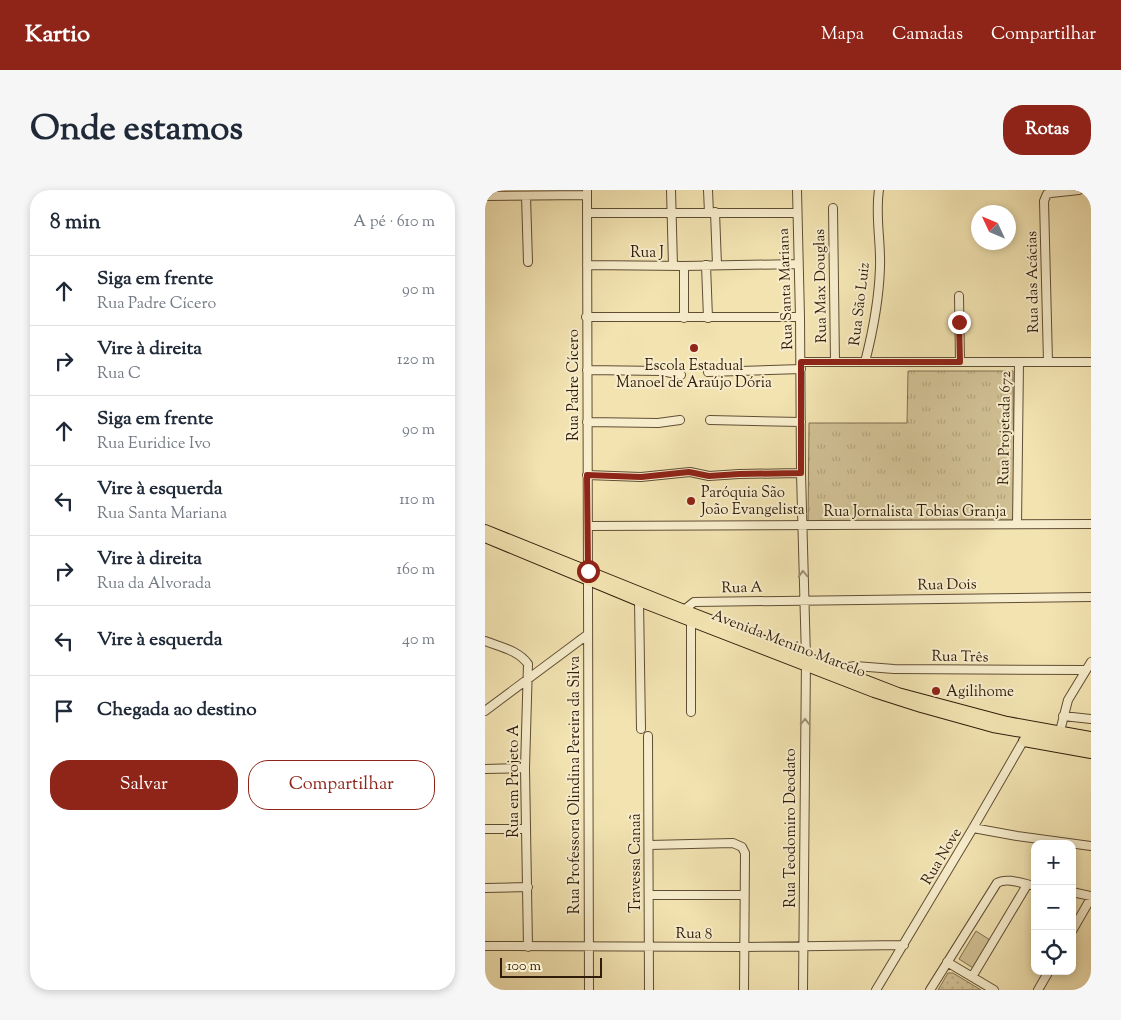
<!DOCTYPE html>
<html lang="pt">
<head>
<meta charset="utf-8">
<style>
  :root { --surface:#fff; --page:#f6f6f7; --text:#1f2937; --muted:#747a83; --line:#e0e1e3; --accent:#8f2418 }
  body { margin:0; font-family:"Sorts Mill Goudy",serif; background:var(--page); color:var(--text) }
  .controls { position:absolute; right:15px; bottom:15px; display:grid; overflow:hidden; border-radius:10px; box-shadow:0 2px 8px #0003 }
  .controls button { width:45px; height:45px; display:grid; place-items:center; padding:0; border:0; border-bottom:1px solid var(--line); background:var(--surface); color:var(--text); font:25px sans-serif }
  .compass { position:absolute; left:486px; top:15px; width:45px; height:45px; border-radius:50%; background:var(--surface); box-shadow:0 2px 8px #0003; rotate:314deg }
  .scale { position:absolute; left:15px; bottom:12px; width:102px; box-sizing:border-box; padding-left:5px; border:2px solid #301c0a; border-top:0; font-size:14px; line-height:18px; white-space:nowrap; color:#301c0a; -webkit-text-stroke:4px #f7edcc; paint-order:stroke }
  .stop { position:absolute; width:15px; height:15px; margin:-11px; border:4px solid #8f2418; border-radius:50%; background:#fff }
  .stop.end { background:#8f2418; border-color:#fff; box-shadow:0 1px 5px #0008 }
  .list { margin:0; padding:0; list-style:none }
  h2 { display:flex; justify-content:space-between; align-items:center; height:65px; margin:0; padding:0 20px; font-size:21px }
  h2 small { font-size:16px; font-weight:400; color:var(--muted) }
  .list li { display:grid; grid-template-columns:32px 1fr auto; gap:15px; align-items:center; box-sizing:border-box; height:70px; padding:0 20px; border-top:1px solid var(--line) }
  .list b { display:block; font-size:19px; white-space:nowrap }
  .list p { margin:0; font-size:16px; white-space:nowrap; color:var(--muted) }
  .list em { font-size:16px; font-style:normal; color:var(--muted) }
  .actions { display:flex; gap:10px; padding:15px 20px }
  .actions a { flex:1; padding:11px 0; border:1px solid var(--accent); border-radius:20px; text-align:center; font-size:18px; color:var(--accent) }
  .actions .main { background:var(--accent); color:#fff }
  .icon { flex:none; width:28px; height:28px; fill:none; stroke:currentColor; stroke-width:2; stroke-linecap:round; stroke-linejoin:round }
  .map { position:relative; flex:none; width:606px; height:800px; overflow:hidden; border-radius:20px }
  header { display:flex; align-items:center; gap:30px; box-sizing:border-box; height:70px; padding:0 25px; background:var(--accent); color:#fff }
  header strong { font-size:24px }
  nav { display:flex; gap:28px; margin-inline-start:auto; font-size:18px }
  .intro { display:flex; align-items:center; justify-content:space-between; box-sizing:border-box; height:120px; padding:0 30px }
  h1 { margin:0; font-size:35px }
  .button { padding:12px 22px; border-radius:20px; background:var(--accent); color:#fff; font-size:18px; font-weight:700 }
  main { display:flex; gap:30px; padding:0 30px }
  aside { flex:1; background:var(--surface); border-radius:20px; box-shadow:0 2px 8px #0003 }
  .map>svg:first-child { display:block }
</style>
</head>
<body>
<header>
<strong>Kartio</strong>
<nav><a>Mapa</a><a>Camadas</a><a>Compartilhar</a></nav>
</header>
<div class="intro"><h1>Onde estamos</h1><a class="button">Rotas</a></div>
<main>
<aside>
<h2>8 min<small>A pé · 610 m</small></h2>
<ul class="list">
<li><svg class="icon" aria-label="ahead" viewBox="0 0 24 24"><path d="M12 20V5M6 11l6-6 6 6"/></svg><div><b>Siga em frente</b><p>Rua Padre Cícero</p></div><em>90 m</em></li>
<li><svg class="icon" aria-label="right" viewBox="0 0 24 24"><path d="M7 20v-9h11M14 6l5 5-5 5"/></svg><div><b>Vire à direita</b><p>Rua C</p></div><em>120 m</em></li>
<li><svg class="icon" aria-label="ahead" viewBox="0 0 24 24"><path d="M12 20V5M6 11l6-6 6 6"/></svg><div><b>Siga em frente</b><p>Rua Euridice Ivo</p></div><em>90 m</em></li>
<li><svg class="icon" aria-label="left" viewBox="0 0 24 24"><path d="M17 20v-9H6M10 6l-5 5 5 5"/></svg><div><b>Vire à esquerda</b><p>Rua Santa Mariana</p></div><em>110 m</em></li>
<li><svg class="icon" aria-label="right" viewBox="0 0 24 24"><path d="M7 20v-9h11M14 6l5 5-5 5"/></svg><div><b>Vire à direita</b><p>Rua da Alvorada</p></div><em>160 m</em></li>
<li><svg class="icon" aria-label="left" viewBox="0 0 24 24"><path d="M17 20v-9H6M10 6l-5 5 5 5"/></svg><div><b>Vire à esquerda</b></div><em>40 m</em></li>
<li><svg class="icon" aria-label="arrive" viewBox="0 0 24 24"><path d="M6 21V4h12l-3 4 3 4H6"/></svg><div><b>Chegada ao destino</b></div></li>
</ul>
<div class="actions"><a class="main">Salvar</a><a>Compartilhar</a></div>
</aside>
<div class="map">
<svg width="606" height="800" viewBox="0 0 606 800">
  <defs>
    <pattern id="grass-tufts" width="24" height="20" patternUnits="userSpaceOnUse" patternTransform="scale(1.25)"><rect width="24" height="20" fill="#d1c195"/><path d="M3 7l-1-3M5 7V3M7 7l1-3M15 17l-1-3M17 17v-4M19 17l1-3" fill="none" stroke="#b4a57f"/></pattern>
    <pattern id="park-dots" width="8" height="8" patternUnits="userSpaceOnUse" patternTransform="scale(1.25)"><rect width="8" height="8" fill="#d1c195"/><path d="M2 2h.1M6 6h.1" fill="none" stroke="#b4a57f" stroke-width="1.8" stroke-linecap="round"/></pattern>
  </defs>
  <rect width="100%" height="100%" fill="#f2e3b1"/>
  <filter id="stains"><feTurbulence type="fractalNoise" baseFrequency=".004" numOctaves="4"/><feColorMatrix values="0 0 0 0 .2 0 0 0 0 .09 0 0 0 0 .02 0 0 0 .5 -.17"/></filter>
  <radialGradient id="worn" r=".72"><stop offset=".6" stop-color="#630" stop-opacity="0"/><stop offset="1" stop-color="#630" stop-opacity=".3"/></radialGradient>
  <path fill="url(#grass-tufts)" stroke="#806e50" d="M423 181H528L529 330 323 335 324 233H422Z"/>
  <path fill="url(#park-dots)" stroke="#806e50" d="M463 783H468L496 800H453Z"/>
  <path fill="#d1c195" stroke="#806e50" d="M491 741 505 750 488 778 474 769Z"/>
  <g fill="none" stroke-linecap="round" stroke-linejoin="round">
    <defs>
      <path id="minor" d="M102 0 104 800
        M186 0 188 76
        M223 0 224 23
        M312 0 315 127 316 283 321 468 318 800
        M0 6 102 5
        M41 6 43 72
        M348 18 350 172
        M230 22 232 75
        M102 23H312
        M102 75 199 76 313 74
        M221 75 223 128
        M199 76V128
        M474 106 475 172
        M101 127H315
        M316 172H606
        M380 172C388 141 394 109 395 77 396 51 390 26 394 0
        M563 172 559 11 562 4 566 3 594 0
        M102 180 177 181 196 185
        M223 182 316 179
        M225 230 316 232
        M102 232 173 233 195 230
        M102 285 156 287 205 282 224 286 254 284 316 283
        M532 334 534 172
        M104 336 606 334
        M154 411 156 539
        M199 420 209 412 606 407
        M206 431V522
        M0 451C15 457 33 460 43 474L40 578 43 757
        M351 479 370 476 409 479 601 480
        M0 521 102 445
        M578 526 606 529
        M575 541 583 510 606 472
        M163 546 164 800
        M0 579 40 578
        M488 638 532 646 606 656
        M0 639H41
        M164 655 248 653 257 657 260 663 259 800
        M0 698 43 697
        M587 702 606 706
        M164 705H259
        M587 741 606 708
        M0 756 259 757 419 755
        M462 772 509 800
        M487 787 542 695
        M391 800 488 638 540 548
        M445 800 512 693C522 687 539 694 550 696
        M553 800 564 781"/>
      <path id="major" d="M0 340 199 420 413 503 522 532 606 547
        M0 347 154 411 389 502 436 517 508 537 606 554
        M539 551 606 563"/>
    </defs>
    <use href="#minor" stroke="#604e34" stroke-width="10"/>
    <use href="#major" stroke="#301c0a" stroke-width="12"/>
    <use href="#minor" stroke="#f7edcc" stroke-width="8"/>
    <use href="#major" stroke="#f2e3b1" stroke-width="10"/>
  </g>
  <defs><path id="oneway-chevron" d="M-2-3.5L2.5 0L-2 3.5" fill="none" stroke-width="1.6" stroke-linecap="round" stroke-linejoin="round" transform="scale(1.25)"/></defs>
  <g stroke="#9d8f75">
    <use href="#oneway-chevron" transform="translate(318 384) rotate(-92)"/>
    <use href="#oneway-chevron" transform="translate(320 532) rotate(-90)"/>
  </g>
  <g fill="none" stroke-linecap="round" stroke-linejoin="round">
    <path stroke="#8f2418" stroke-width="6" d="M103 381 102 285 156 287 204 282 224 286 254 284 316 283V172H475L474 132"/>
  </g>
  <g fill="#8f2418" stroke="#f7edcc" stroke-width="2">
    <circle cx="209" cy="158" r="5"/>
    <circle cx="206" cy="311" r="5"/>
    <circle cx="451" cy="501" r="5"/>
  </g>
  <g text-anchor="middle" stroke-width="4" stroke-linejoin="round" paint-order="stroke">
    <g font-size="15" fill="#301c0a" stroke="#f7edcc">
      <text x="162" y="67">Rua J</text>
      <text transform="translate(547 92) rotate(-91)" y="5">Rua das Acácias</text>
      <text transform="translate(335 96) rotate(-91)" y="5">Rua Max Douglas</text>
      <text transform="translate(300 99) rotate(-92)" y="5">Rua Santa Mariana</text>
      <text transform="translate(374 114) rotate(-83)" y="5">Rua São Luiz</text>
      <text transform="translate(88 195) rotate(-90)" y="5">Rua Padre Cícero</text>
      <text transform="translate(519 238) rotate(-89)" y="5">Rua Projetada 672</text>
      <text x="430" y="326">Rua Jornalista Tobias Granja</text>
      <text transform="translate(462 394) rotate(-1)" y="5">Rua Dois</text>
      <text transform="translate(257 397) rotate(-1)" y="5">Rua A</text>
      <text transform="translate(304 453) rotate(21)" y="5">Avenida Menino Marcelo</text>
      <text transform="translate(475 466) rotate(1)" y="5">Rua Três</text>
      <text transform="translate(28 591) rotate(-90)" y="5">Rua em Projeto A</text>
      <text transform="translate(89 595) rotate(-90)" y="5">Rua Professora Olindina Pereira da Silva</text>
      <text transform="translate(305 638) rotate(-90)" y="5">Rua Teodomiro Deodato</text>
      <text transform="translate(456 666) rotate(-59)" y="5">Rua Nove</text>
      <text transform="translate(150 673) rotate(-90)" y="5">Travessa Canaã</text>
      <text transform="translate(209 743) rotate(1)" y="5">Rua 8</text>
    </g>
    <g font-size="15" fill="#301c0a" stroke="#f7edcc" text-anchor="start">
      <text x="209" y="180" text-anchor="middle">Escola Estadual<tspan x="209" dy="17">Manoel de Araújo Dória</tspan></text>
      <text x="216" y="307">Paróquia São<tspan x="216" dy="17">João Evangelista</tspan></text>
      <text x="461" y="506">Agilihome</text>
    </g>
  </g>
  <rect width="100%" height="100%" filter="url(#stains)"/>
  <rect width="100%" height="100%" fill="url(#worn)"/>
</svg>
<div class="controls">
<button>+</button>
<button>−</button>
<button><svg class="icon" aria-label="locate" viewBox="0 0 24 24"><circle cx="12" cy="12" r="6"/><path d="M12 2v4M12 18v4M2 12h4M18 12h4"/></svg></button>
</div>
<svg class="compass" viewBox="-18 -18 36 36"><path d="M0-13l5 13h-10z" fill="#e53935"/><path d="M0 13l5-13h-10z" fill="#747a83"/></svg>
<div class="scale">100 m</div>
<div class="stop" style="left:103px;top:381px"></div>
<div class="stop end" style="left:474px;top:132px"></div>
</div>
</main>
</body>
</html>
